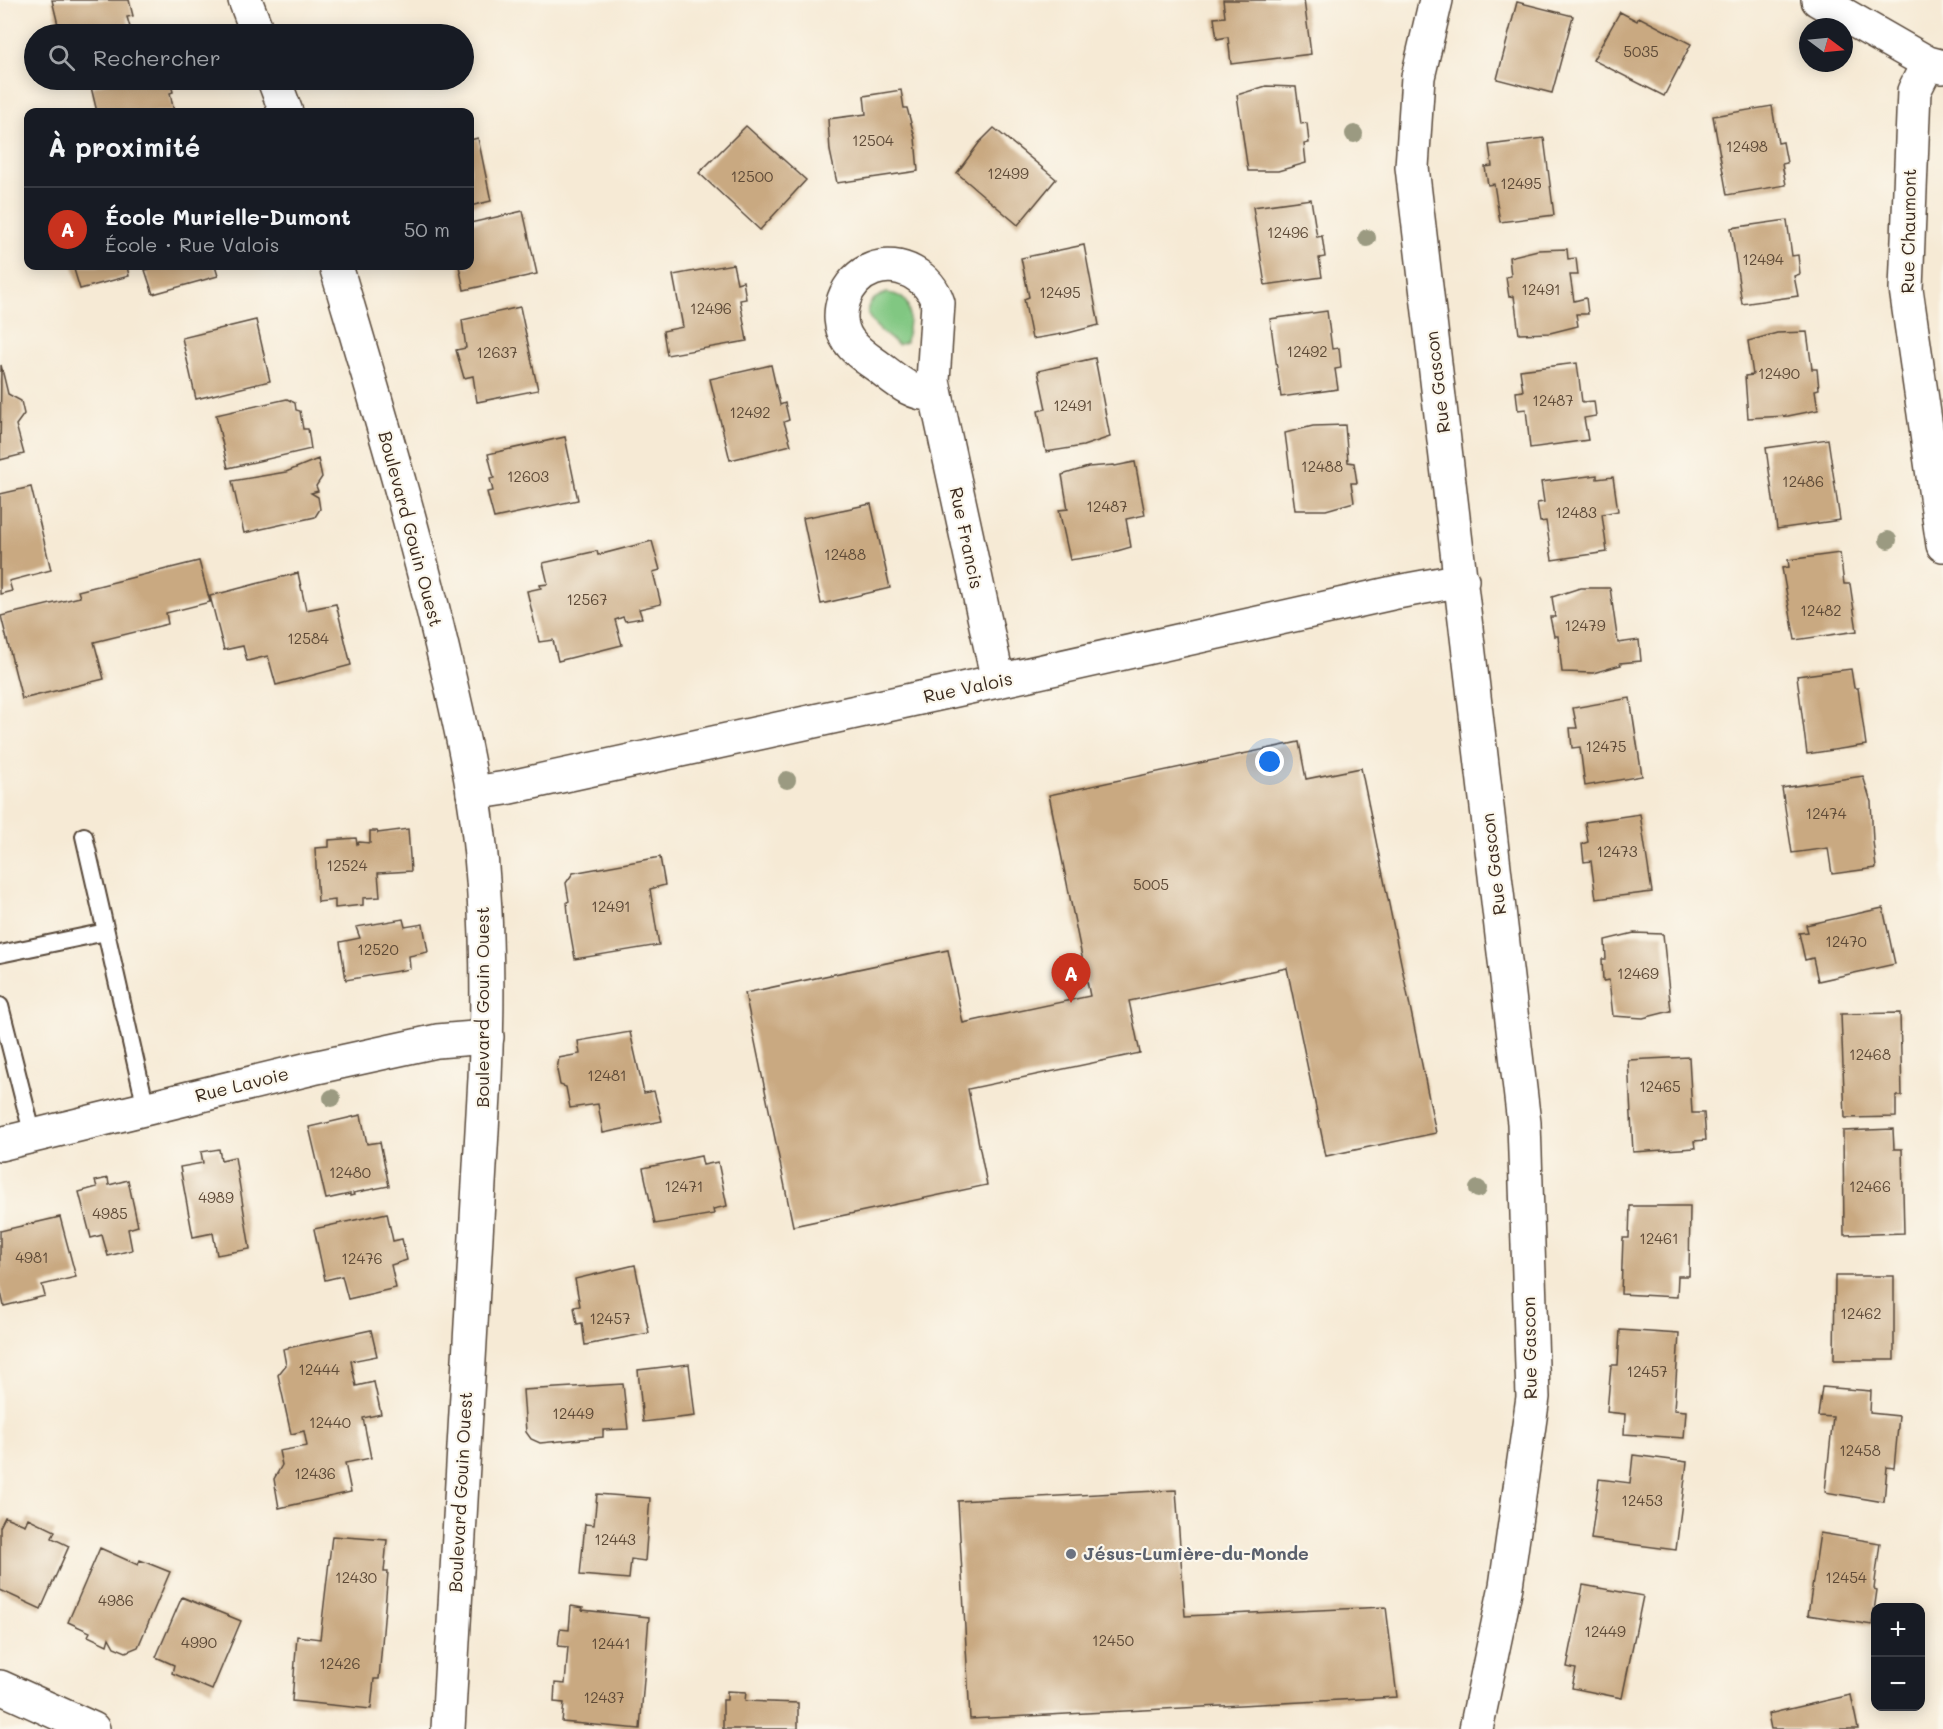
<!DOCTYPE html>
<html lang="fr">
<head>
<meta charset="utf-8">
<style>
  :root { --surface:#171b24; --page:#20242c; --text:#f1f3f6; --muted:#9ea1a6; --line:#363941; --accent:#c8321e }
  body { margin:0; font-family:Mali,sans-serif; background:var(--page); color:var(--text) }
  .controls { position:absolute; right:18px; bottom:18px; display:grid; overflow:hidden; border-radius:12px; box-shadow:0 3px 15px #0003 }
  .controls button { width:54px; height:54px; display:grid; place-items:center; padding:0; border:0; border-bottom:2px solid var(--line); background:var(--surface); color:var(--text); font:30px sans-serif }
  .compass { position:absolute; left:1799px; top:18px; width:54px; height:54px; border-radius:50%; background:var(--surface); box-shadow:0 3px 15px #0003; rotate:106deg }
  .you { position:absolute; left:1270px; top:762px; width:21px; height:21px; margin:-15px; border:4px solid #fff; border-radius:50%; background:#1a73e8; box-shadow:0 0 0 9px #1a73e833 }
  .badge { display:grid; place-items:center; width:39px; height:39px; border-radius:50%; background:var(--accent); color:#fff; font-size:20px; font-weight:700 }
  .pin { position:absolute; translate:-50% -50px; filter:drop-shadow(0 2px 3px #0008) }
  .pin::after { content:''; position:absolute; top:32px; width:21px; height:18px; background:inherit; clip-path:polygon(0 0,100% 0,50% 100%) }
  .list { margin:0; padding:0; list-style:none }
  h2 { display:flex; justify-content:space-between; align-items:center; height:78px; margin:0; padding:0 24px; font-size:26px }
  h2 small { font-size:20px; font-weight:400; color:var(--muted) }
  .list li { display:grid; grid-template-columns:39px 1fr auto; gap:18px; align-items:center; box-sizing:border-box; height:84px; padding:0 24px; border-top:2px solid var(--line) }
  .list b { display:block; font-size:22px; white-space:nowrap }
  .list p { margin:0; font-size:20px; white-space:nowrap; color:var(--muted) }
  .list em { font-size:20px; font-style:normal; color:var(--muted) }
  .icon { flex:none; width:33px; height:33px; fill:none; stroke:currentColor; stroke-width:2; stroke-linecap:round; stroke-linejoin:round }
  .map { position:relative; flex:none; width:1943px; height:1729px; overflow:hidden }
  .search { position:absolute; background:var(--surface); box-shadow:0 3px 15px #0003; left:24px; top:24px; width:450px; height:66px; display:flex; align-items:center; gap:15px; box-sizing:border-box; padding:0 21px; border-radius:33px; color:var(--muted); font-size:22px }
  .panel { position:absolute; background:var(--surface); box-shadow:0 3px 15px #0003; left:24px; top:108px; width:450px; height:162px; border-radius:12px }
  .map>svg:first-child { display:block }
</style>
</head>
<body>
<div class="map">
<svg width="1943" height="1729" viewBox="0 0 1943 1729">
  <rect width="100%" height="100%" fill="#fbf7ec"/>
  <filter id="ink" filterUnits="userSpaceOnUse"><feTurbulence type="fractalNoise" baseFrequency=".0167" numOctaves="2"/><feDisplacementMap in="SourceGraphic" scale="12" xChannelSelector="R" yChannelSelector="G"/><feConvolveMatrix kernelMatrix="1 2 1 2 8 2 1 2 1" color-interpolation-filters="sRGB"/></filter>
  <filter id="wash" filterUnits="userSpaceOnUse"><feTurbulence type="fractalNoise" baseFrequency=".008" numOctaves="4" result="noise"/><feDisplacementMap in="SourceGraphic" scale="24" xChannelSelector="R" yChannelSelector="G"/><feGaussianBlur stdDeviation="1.35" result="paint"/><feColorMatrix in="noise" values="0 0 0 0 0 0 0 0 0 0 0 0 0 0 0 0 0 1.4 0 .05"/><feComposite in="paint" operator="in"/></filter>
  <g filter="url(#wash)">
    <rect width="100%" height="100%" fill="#f6ead5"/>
    <path fill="#81c782" stroke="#5e7850" stroke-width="1.5" d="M887 293C917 296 909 320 906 342L898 345C880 331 846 307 887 293Z"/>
    <g id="blocks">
      <path fill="#c9a981" d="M52 0H129L133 16 127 17 132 34H80L79 29 60 33Z
        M1223 0H1304L1311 54 1231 64 1228 37 1217 39 1214 18 1225 17Z
        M1517 2 1573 16 1552 93 1497 79Z
        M1620 12 1637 21 1639 17 1691 44 1664 96 1593 60Z
        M109 80H170L173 92 170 93 174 112H97L91 87 109 82Z
        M1266 86 1296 87 1301 124 1307 123 1309 143 1304 144 1306 163 1278 171H1248L1237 95Z
        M901 90 904 108H907L915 138 918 171 837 183 830 151 828 119 866 114 864 96Z
        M1772 106 1778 143 1783 142 1787 163 1782 164 1786 185 1727 195 1713 116Z
        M746 126 806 180 760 230 699 173Z
        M994 128 1056 179 1018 225 957 173 979 143Z
        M478 138 491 201 470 206V140Z
        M1544 138 1554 215 1500 222 1494 184 1488 185 1485 167 1492 166 1489 145Z
        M1311 199 1317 237 1322 236 1325 257 1319 258 1322 277 1265 285 1253 207Z
        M523 211 537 274 464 290 459 266H470V223Z
        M1787 220 1792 256 1798 255 1800 274 1794 276 1798 296 1742 304 1731 228Z
        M1084 245 1099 325 1068 333 1032 339 1024 299 1029 297 1021 258Z
        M1567 249 1568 259 1576 258 1578 275H1570L1574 301 1586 298 1588 314H1576L1578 326 1550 333 1519 334 1514 296 1509 297 1506 277 1511 276 1509 257 1538 250Z
        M733 264 737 283 743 281 746 299 740 300 747 341 667 355 663 331 683 327 673 275Z
        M73 266H127L129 276 80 289Z
        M148 266H215L218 276 153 294 145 270 149 269Z
        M520 307 538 390 477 402 473 376 464 378 456 350 466 348 462 320Z
        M1327 311 1332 349 1339 348 1341 368 1335 369 1338 389 1281 397 1270 319Z
        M256 320 270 381 196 399 182 338Z
        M1807 332 1812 369H1817L1819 389 1815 390 1818 410 1788 416 1748 418 1745 376 1753 375 1748 341 1777 333Z
        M1095 358 1110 437 1083 446 1046 452 1038 411 1046 409 1038 371Z
        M1577 363 1582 402 1594 401 1596 416 1584 418 1588 440 1530 448 1526 409 1518 410 1516 392 1523 391 1520 370Z
        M1 365 8 394 21 401 24 414 16 425 24 454 0 460Z
        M771 365 780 405 785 403 789 420 784 422 791 445 730 460 710 379Z
        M287 399 295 403 296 410 300 411 303 429H308L311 449 228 468 216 415Z
        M1345 425 1348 462 1354 463 1357 483H1351L1354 502 1326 510H1295L1285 433 1313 426Z
        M565 437 578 500 494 518 487 492 493 491 490 479 494 478 488 454Z
        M1828 439 1840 520 1777 529 1766 448Z
        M318 459 322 477 316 486 318 491 311 493 318 497 320 509 315 517 244 533 232 481 286 472Z
        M1135 462 1145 515 1126 519 1131 547 1103 555 1070 560 1059 510 1068 509 1062 475 1088 467 1114 465 1115 466Z
        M1597 475V479L1613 477 1618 511 1602 514 1607 552 1552 560 1546 521 1540 522 1537 503 1544 502 1541 482Z
        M31 487 51 570 9 581 12 591 0 594V494Z
        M871 504 890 588 821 604 803 518Z
        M652 541 660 570 653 572 661 604 639 609 642 618 625 621 623 617 615 620 622 645 558 661 553 640 539 642 527 591 541 588 540 585 548 584 543 563 597 551 598 555Z
        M1840 553 1844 584H1850L1857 631 1795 640 1782 568 1789 567 1788 560Z
        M199 561 210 602 166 613 168 624 94 642 104 679 22 699 1 616 80 597 78 591Z
        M298 573 306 610 336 604 351 665 276 685 268 656 247 661 243 646 224 650 210 596Z
        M1580 588H1610L1618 643 1639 640 1641 661 1620 663 1621 665 1593 673 1562 672 1558 636H1554L1550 617H1555L1552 597Z
        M1851 669 1854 688H1858L1866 745 1807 754 1797 676Z
        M1630 698 1642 776 1585 786 1580 747 1572 748 1570 728H1577L1573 708Z
        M1299 742 1306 779 1361 768 1436 1133 1326 1156 1287 968 1129 1001 1140 1053 968 1089 987 1185 793 1226 745 993 948 950 963 1023 1090 996 1049 795Z
        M1863 776 1871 802 1873 841 1876 868 1832 874 1828 848 1792 853 1782 788Z
        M1640 814 1652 892 1596 899 1591 861 1584 862 1582 844 1588 842 1585 822Z
        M408 829 411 871 378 873 380 897 363 898V905L335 908V900L318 902 315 848 329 847V840L356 838 357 844 359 842 370 843V831H377L378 833Z
        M660 857 665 885 650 889 659 945 575 959 569 925 567 902 569 901 566 883 573 873Z
        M1883 908 1895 964 1818 981 1813 958 1805 960 1799 933 1808 932 1806 925Z
        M403 919 405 927 423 924 428 952 409 956 410 969 346 980 340 942 360 938 356 927Z
        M1634 933 1663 934 1671 1011 1643 1018 1613 1016 1609 980 1603 981 1602 959H1606L1605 940Z
        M1900 1013 1902 1096H1896V1117L1845 1118 1841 1014Z
        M630 1032 644 1093 654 1091 662 1121 603 1133 598 1104 570 1108 566 1087 560 1085 557 1070 559 1058 580 1054 578 1041Z
        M1689 1057 1692 1113H1704L1706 1140 1694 1141 1695 1148 1633 1152 1628 1060Z
        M361 1115 367 1144 380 1142 389 1186 353 1193 354 1195 350 1196V1194L326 1199 309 1127Z
        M1893 1129 1894 1149H1902L1904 1233 1844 1235 1843 1131Z
        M219 1149 221 1160 235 1157 250 1249 217 1255 213 1233 193 1237 180 1167 203 1163 201 1152Z
        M701 1156 703 1165 718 1162 727 1206 713 1209 714 1214 655 1224 643 1168Z
        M108 1178 109 1185 128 1180 138 1226 128 1229 132 1250 108 1256 102 1235 91 1238 79 1192 97 1187 95 1181Z
        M1630 1206H1690L1689 1276H1678L1677 1297 1621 1294 1623 1238H1629Z
        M387 1213 393 1241 402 1239 407 1260 391 1265 396 1288 348 1299 342 1276 325 1280 314 1229Z
        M60 1217 76 1277 42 1285 45 1296 4 1306 0 1288V1231Z
        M635 1265 649 1333 585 1345 582 1323 577 1324 574 1307 580 1306 575 1279Z
        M1835 1276H1894V1360H1834Z
        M371 1330 377 1356 351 1361 356 1386 374 1382 381 1414 363 1418 371 1458 345 1463 351 1492 279 1508 274 1479 282 1465 279 1451 307 1446 304 1431 291 1434 278 1375 286 1365 283 1349Z
        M1620 1330 1679 1334 1674 1410 1686 1411 1684 1438 1624 1434 1625 1414 1607 1412 1611 1365H1618Z
        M689 1364 695 1416 643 1422 638 1370Z
        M623 1384 628 1429 603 1430V1437L540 1443 531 1439 526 1432 523 1390Z
        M1822 1387 1871 1391 1870 1413 1899 1416 1894 1468 1887 1467 1884 1502 1825 1492 1833 1417 1818 1416Z
        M1633 1455 1687 1462 1676 1550 1591 1539 1599 1479 1630 1483Z
        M1176 1490 1185 1616 1386 1607 1397 1697 970 1719 958 1501Z
        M597 1494 650 1498 645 1561 631 1559 629 1579 580 1575 585 1524 594 1525Z
        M5 1517 25 1525 28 1518 55 1531 52 1538 69 1546 41 1609 0 1590V1527Z
        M1820 1533 1880 1543 1874 1589 1877 1590 1872 1625 1808 1615Z
        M332 1536 387 1540 384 1572H388L379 1679H374L371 1709 292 1701 297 1636 320 1639Z
        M100 1548 138 1565 140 1560 170 1572 138 1647 126 1652 114 1647 109 1638 107 1645 88 1636 90 1632 68 1622Z
        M1583 1585 1643 1596 1622 1698 1572 1688 1576 1669 1567 1667Z
        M182 1597 241 1621 212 1690 172 1673 174 1665 156 1657Z
        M571 1606 583 1608 582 1610 649 1617 640 1729 562 1722 564 1703 554 1702 555 1683 565 1684 568 1647 558 1646 559 1637 560 1629 569 1630Z
        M727 1691 746 1692 745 1701 798 1703V1729H723V1700H727Z
        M1851 1695 1858 1729H1771L1768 1714Z"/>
    </g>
  </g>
  <g filter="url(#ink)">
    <use href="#blocks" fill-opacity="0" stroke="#574739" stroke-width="1.5"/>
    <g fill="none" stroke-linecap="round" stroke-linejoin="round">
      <defs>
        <path id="service" d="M84 836 106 932
          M0 954 106 932 146 1108
          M0 1006 33 1136"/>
        <path id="minor" d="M1436 0 1418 77 1412 167 1524 1123 1533 1397 1506 1586 1476 1729
          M1818 0 1928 63 1943 67
          M1928 63 1914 91 1906 289 1943 545
          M935 394C913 396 896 380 879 367 868 359 856 352 848 340 832 316 845 279 873 269 900 259 930 277 938 303L933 381 998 681
          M473 793 506 788 998 681 1397 592 1462 580
          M0 1144 313 1068 437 1041 487 1037
          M0 1687 93 1729"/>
        <path id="tertiary" d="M245 0 258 34
          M274 80 286 112
          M336 266C375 398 415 529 446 664 456 706 466 749 473 792 488 886 489 983 485 1078L448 1729"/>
      </defs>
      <use href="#service" stroke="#574739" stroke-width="20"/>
      <use href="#minor" stroke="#574739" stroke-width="36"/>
      <use href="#tertiary" stroke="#574739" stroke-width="36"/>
      <use href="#service" stroke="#fff" stroke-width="16"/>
      <use href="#minor" stroke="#fff" stroke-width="33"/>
      <use href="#tertiary" stroke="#fff" stroke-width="33"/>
    </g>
    <g fill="#9b9a81">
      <circle cx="1354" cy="134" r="9"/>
      <circle cx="1367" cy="238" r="9"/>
      <circle cx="1888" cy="540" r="9"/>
      <circle cx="787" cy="780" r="9"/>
      <circle cx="332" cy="1098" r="9"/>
      <circle cx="1478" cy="1189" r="9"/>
    </g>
  </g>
  <circle fill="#6b7280" stroke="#fbf7ec" stroke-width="2" cx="1071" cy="1554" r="6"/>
  <g text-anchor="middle" stroke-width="4.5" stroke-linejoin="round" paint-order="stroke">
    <g font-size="15" fill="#5e4a37">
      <text x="1641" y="57">5035</text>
      <text x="873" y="146">12504</text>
      <text x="1747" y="152">12498</text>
      <text x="1008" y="179">12499</text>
      <text x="752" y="182">12500</text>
      <text x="1521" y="189">12495</text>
      <text x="1288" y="238">12496</text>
      <text x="1763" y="265">12494</text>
      <text x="1541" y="295">12491</text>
      <text x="1060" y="298">12495</text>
      <text x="711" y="314">12496</text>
      <text x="1307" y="357">12492</text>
      <text x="497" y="358">12637</text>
      <text x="1779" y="379">12490</text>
      <text x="1553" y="406">12487</text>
      <text x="1073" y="411">12491</text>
      <text x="750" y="418">12492</text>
      <text x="1322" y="472">12488</text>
      <text x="528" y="482">12603</text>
      <text x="1803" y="487">12486</text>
      <text x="1107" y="512">12487</text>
      <text x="1576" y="518">12483</text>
      <text x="845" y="560">12488</text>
      <text x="587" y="605">12567</text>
      <text x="1821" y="616">12482</text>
      <text x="1585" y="631">12479</text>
      <text x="308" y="644">12584</text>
      <text x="1606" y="752">12475</text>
      <text x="1826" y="819">12474</text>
      <text x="1617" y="857">12473</text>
      <text x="347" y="871">12524</text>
      <text x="1151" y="890">5005</text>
      <text x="611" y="912">12491</text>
      <text x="1846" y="947">12470</text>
      <text x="378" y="955">12520</text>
      <text x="1638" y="979">12469</text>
      <text x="1870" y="1060">12468</text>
      <text x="607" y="1081">12481</text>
      <text x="1660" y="1092">12465</text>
      <text x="350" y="1178">12480</text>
      <text x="684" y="1192">12471</text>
      <text x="1870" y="1192">12466</text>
      <text x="216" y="1203">4989</text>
      <text x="110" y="1219">4985</text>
      <text x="1659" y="1244">12461</text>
      <text x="32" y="1263">4981</text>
      <text x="362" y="1264">12476</text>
      <text x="1861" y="1319">12462</text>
      <text x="610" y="1324">12457</text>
      <text x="319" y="1375">12444</text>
      <text x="1647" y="1377">12457</text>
      <text x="573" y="1419">12449</text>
      <text x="330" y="1428">12440</text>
      <text x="1860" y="1456">12458</text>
      <text x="315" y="1479">12436</text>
      <text x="1642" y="1506">12453</text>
      <text x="615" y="1545">12443</text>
      <text x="356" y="1583">12430</text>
      <text x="1846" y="1583">12454</text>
      <text x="116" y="1606">4986</text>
      <text x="1605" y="1637">12449</text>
      <text x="1113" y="1646">12450</text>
      <text x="199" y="1648">4990</text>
      <text x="611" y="1649">12441</text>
      <text x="340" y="1669">12426</text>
      <text x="604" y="1703">12437</text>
    </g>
    <g font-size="18" fill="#3b2a1e" stroke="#fbf7ec">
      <text transform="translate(1909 231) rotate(-89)" y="6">Rue Chaumont</text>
      <text transform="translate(1438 382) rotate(-97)" y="6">Rue Gascon</text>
      <text transform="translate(410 529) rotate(75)" y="6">Boulevard Gouin Ouest</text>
      <text transform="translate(966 538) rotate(78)" y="6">Rue Francis</text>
      <text transform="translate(968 688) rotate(-12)" y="6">Rue Valois</text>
      <text transform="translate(1494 864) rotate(-97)" y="6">Rue Gascon</text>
      <text transform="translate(483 1007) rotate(-90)" y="6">Boulevard Gouin Ouest</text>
      <text transform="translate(242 1085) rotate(-14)" y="6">Rue Lavoie</text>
      <text transform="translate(1530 1348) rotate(-91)" y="6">Rue Gascon</text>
      <text transform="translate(461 1492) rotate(-87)" y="6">Boulevard Gouin Ouest</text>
    </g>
    <g font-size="18" font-weight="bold" fill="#5b616d" stroke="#fbf7ec" text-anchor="start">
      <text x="1083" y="1560">Jésus-Lumière-du-Monde</text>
    </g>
  </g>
</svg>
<div class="controls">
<button>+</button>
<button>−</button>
</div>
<svg class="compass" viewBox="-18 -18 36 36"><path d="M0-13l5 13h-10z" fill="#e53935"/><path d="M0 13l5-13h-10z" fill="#9ea1a6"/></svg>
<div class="you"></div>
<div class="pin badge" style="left:1071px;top:1003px">A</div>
<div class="search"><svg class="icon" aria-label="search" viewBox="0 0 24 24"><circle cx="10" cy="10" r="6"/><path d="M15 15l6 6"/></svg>Rechercher</div>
<section class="panel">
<h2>À proximité<small></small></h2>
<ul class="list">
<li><span class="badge">A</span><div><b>École Murielle-Dumont</b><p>École · Rue Valois</p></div><em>50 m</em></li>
</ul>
</section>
</div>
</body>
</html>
